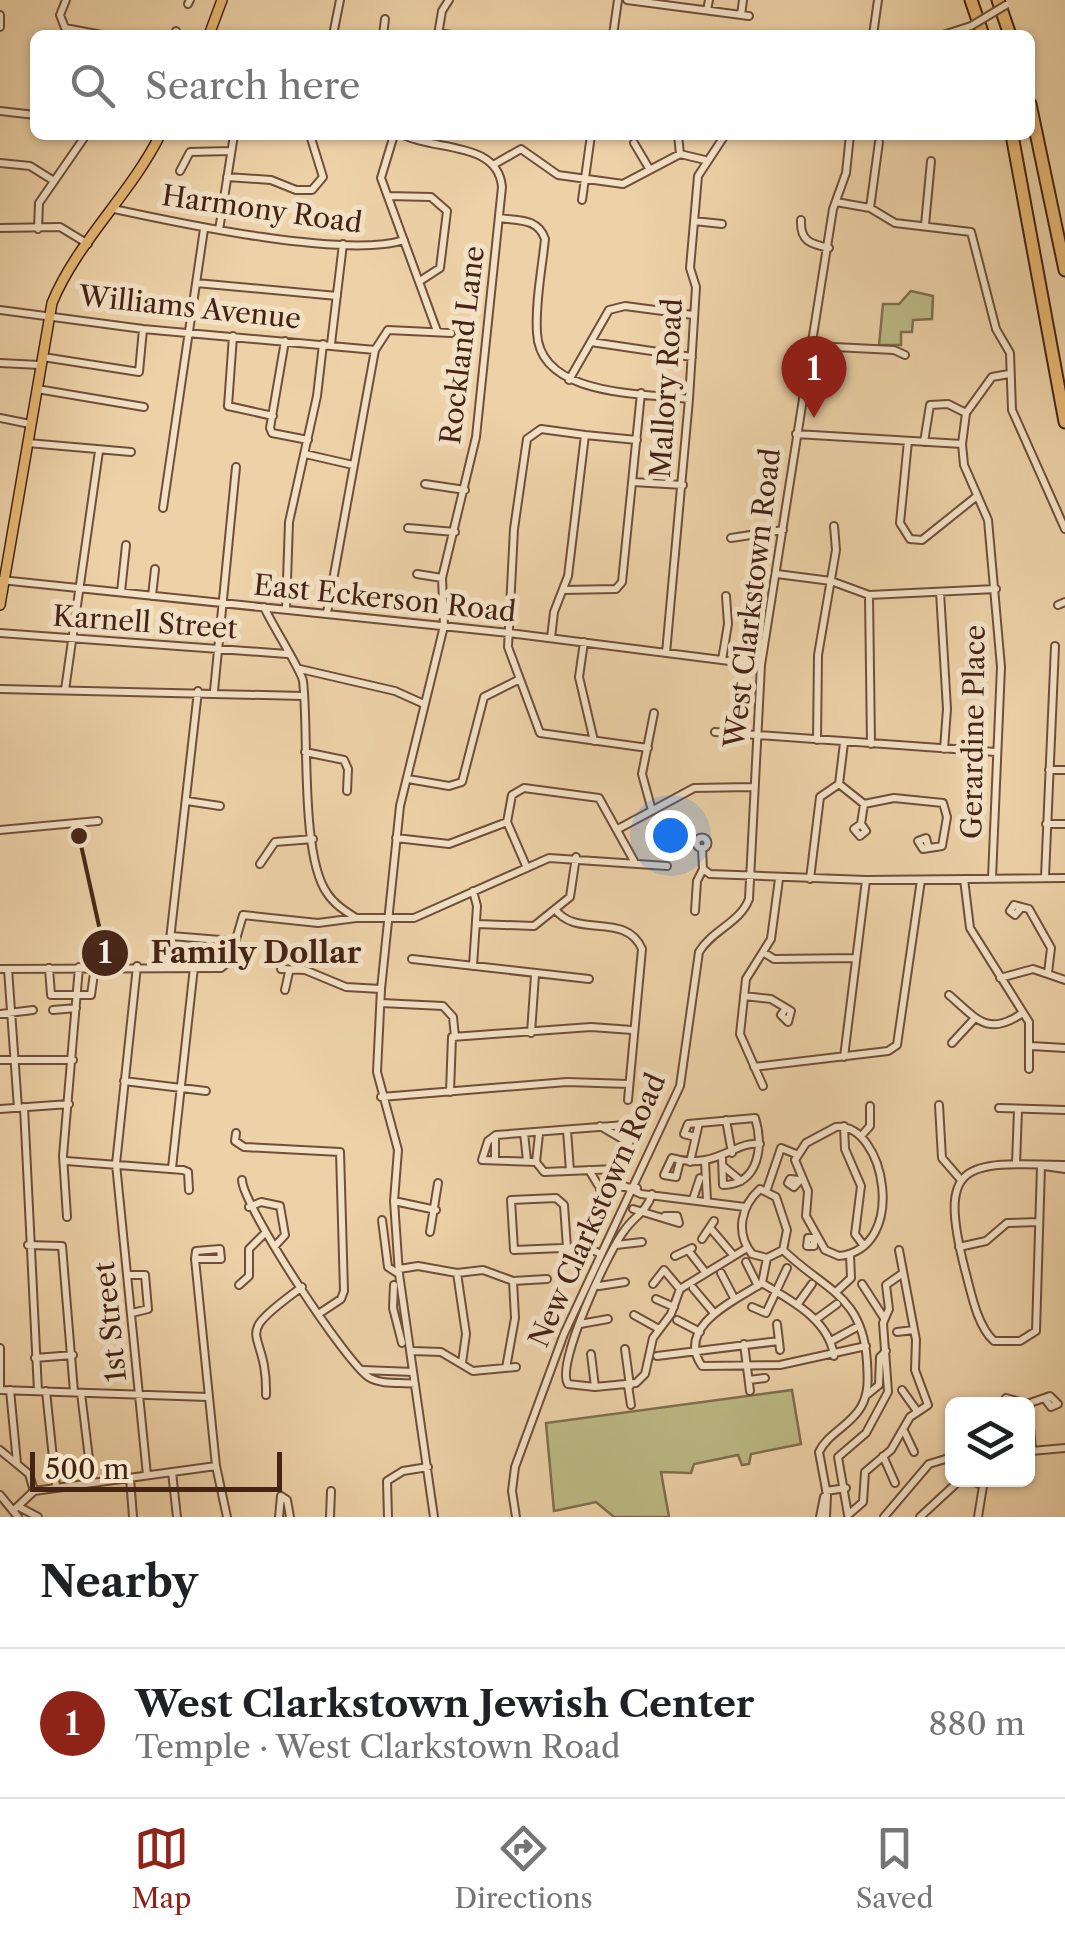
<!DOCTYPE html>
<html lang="en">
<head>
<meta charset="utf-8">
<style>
  :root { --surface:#fff; --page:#f2f2f2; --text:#202124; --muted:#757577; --line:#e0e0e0; --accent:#8f2418 }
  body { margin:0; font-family:"Libre Caslon Text",serif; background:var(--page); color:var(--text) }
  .controls { position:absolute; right:30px; bottom:30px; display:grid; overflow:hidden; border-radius:15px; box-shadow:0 2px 8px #0004 }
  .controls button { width:90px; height:90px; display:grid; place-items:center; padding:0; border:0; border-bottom:2px solid var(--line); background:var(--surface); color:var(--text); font:50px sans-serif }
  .scale { position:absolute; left:30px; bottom:25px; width:252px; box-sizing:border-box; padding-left:10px; border:5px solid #452416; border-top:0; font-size:28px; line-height:35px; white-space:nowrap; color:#452416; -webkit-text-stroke:8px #f3e1c6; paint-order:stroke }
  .you { position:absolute; left:670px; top:835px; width:35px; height:35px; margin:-25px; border:8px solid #fff; border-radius:50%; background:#1a73e8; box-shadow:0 0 0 15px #1a73e833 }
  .badge { display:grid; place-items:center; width:65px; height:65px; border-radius:50%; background:var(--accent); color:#fff; font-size:32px; font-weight:700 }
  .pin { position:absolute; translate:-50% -82px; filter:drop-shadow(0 2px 5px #0008) }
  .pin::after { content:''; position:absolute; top:52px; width:35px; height:30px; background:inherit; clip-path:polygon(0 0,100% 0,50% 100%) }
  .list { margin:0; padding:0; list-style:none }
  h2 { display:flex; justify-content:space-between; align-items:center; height:130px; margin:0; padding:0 40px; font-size:42px }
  h2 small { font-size:32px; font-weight:400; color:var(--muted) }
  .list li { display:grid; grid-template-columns:65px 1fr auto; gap:30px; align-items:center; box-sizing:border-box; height:150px; padding:0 40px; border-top:2px solid var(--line) }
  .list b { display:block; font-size:38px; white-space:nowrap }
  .list p { margin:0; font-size:32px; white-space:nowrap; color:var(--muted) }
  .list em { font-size:32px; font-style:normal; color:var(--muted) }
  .icon { flex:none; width:55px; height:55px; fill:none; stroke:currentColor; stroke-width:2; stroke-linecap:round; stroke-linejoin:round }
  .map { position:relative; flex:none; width:1065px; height:1517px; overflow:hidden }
  .search { position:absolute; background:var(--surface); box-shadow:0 2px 8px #0004; left:30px; right:30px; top:30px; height:110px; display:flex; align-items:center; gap:25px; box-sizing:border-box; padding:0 35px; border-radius:15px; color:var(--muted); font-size:38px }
  .sheet { height:280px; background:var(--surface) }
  nav { display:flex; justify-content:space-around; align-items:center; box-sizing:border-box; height:140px; border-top:2px solid var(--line); background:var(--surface); font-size:28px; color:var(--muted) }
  nav a { display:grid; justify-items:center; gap:5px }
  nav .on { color:var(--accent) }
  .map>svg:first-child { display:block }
</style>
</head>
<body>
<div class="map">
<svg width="1065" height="1517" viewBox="0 0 1065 1517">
  <rect width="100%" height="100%" fill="#edd1a7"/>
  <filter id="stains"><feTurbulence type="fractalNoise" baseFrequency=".002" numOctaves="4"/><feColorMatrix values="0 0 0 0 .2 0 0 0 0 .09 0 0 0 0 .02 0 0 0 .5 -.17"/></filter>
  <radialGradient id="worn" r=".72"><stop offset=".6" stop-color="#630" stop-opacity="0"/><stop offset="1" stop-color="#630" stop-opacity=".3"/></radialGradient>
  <path fill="#bcba85" stroke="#806f4e" stroke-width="2.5" d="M911 291 933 296 932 319 913 320 912 332H901V345H879L883 304H899Z
    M792 1390 801 1444 751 1454 749 1464 742 1465 738 1455 694 1464 691 1473 661 1472 669 1517H614L596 1502 554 1511 546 1423Z"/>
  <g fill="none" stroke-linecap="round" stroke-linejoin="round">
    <defs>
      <path id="minor" d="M66 0 60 15 65 28 102 35
        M627 0 749 16
        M188 4 190 0
        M707 10 709 0
        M0 15V27
        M741 15 743 0
        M439 33 451 35
        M175 35 176 31
        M333 35 340 0
        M383 35 385 19
        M438 35 442 11 449 0
        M613 35 618 0
        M873 35 878 0
        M943 35 971 26
        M0 111 35 115
        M394 135 381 178 437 331
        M404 135C435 151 498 141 502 187L476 437 442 578 444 626 400 806 381 989 377 1072 398 1150 394 1201 399 1274 434 1517
        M678 135 680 154
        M634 143 650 170
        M0 163 30 166 54 181
        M493 165 521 149 558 175 623 184 680 154 705 160
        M180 171 190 152 230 151
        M227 177 271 180 296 190H312L323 177 310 135
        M388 196 431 197 447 211 440 268 420 281
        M582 200 591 135
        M836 202 870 208 895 223 971 232 996 329 1010 353 1012 410 1065 529
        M870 208 879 142
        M114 209C179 223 345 259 404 240
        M499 218C519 221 538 218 545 239 542 269 535 303 537 333 540 397 643 393 689 399
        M801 220C800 241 810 244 829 248
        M694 221 722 224
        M925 225 931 161
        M0 228 60 227 88 244
        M38 229 39 203 86 135
        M219 230 234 135
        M196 283 337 296
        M0 310 143 329 375 350
        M233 336 228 406 273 416
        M285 341 270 428 272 433 308 440
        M591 342 692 357
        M331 344 343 244
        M814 346 894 350 905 355
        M43 357 139 372 143 329
        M0 363 40 365
        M569 380 609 310 625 306 693 315
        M37 389 144 407
        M0 418 30 424
        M796 434 962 444
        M585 435 541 429 527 439 514 529 508 647 540 733 648 748
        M908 441 900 523 910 539 922 540 977 496
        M924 442 930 405 948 404 966 413
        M28 443 131 452
        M305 454 353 465
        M633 482 683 485
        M425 484 465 490
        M163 508 204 229
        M408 528 455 532
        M731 538 783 530
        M417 574 442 578
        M777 574 831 581 869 595 996 589
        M1 580 509 633 761 665
        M563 590 616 589 622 582 641 393
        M121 592 126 545
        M940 592 947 709 944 749
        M869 595 871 744
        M152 596 155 569
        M1058 605 1065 602
        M264 607C271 623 302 672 303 681 309 730 300 855 327 893 334 904 345 911 356 918H414L549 858 667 866
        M286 609 289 522 317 396 323 344
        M327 613 375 350 388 330 451 333
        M0 633 287 654
        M551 638 554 612 568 576 585 435 637 440
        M584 642 579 677 594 741
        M666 653 689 399 696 287 690 268 698 176 725 135
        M722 660 728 624 726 596
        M300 669 395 691 424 704
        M0 689 303 696
        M65 690 99 451
        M214 691 236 467
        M715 732 996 752
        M817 740 818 655 836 550 834 526
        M305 752 344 760 348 769 347 791
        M1049 770H1065
        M408 779 449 786 462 782 484 697 518 680
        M839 784 864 804 894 798 943 803 947 817 942 846 923 849 918 841 926 838 928 846
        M839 784 844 743
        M187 801 220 806
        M651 807 642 774 654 713
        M861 824 854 829 860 836 866 831 861 824 864 804
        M1046 824H1065
        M618 829 694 788 753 787
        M0 830 98 821
        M696.5 843a5.5 5.5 0 1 1 11 0a5.5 5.5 0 1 1-11 0Z
        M396 838 449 844 507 822
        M702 848 703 869 710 874 866 880 1065 878
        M260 864 275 842 313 839
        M527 868 507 822 512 795 524 788 599 798 634 861
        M1045 877 1055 646
        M992 878 1001 667 988 520 964 465 962 444 966 413 992 377 1009 374
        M810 879 820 797 839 784
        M964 879 970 928 1029 1022V1069
        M473 891 477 906 473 966
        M555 909C576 939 626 911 642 949L628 1100
        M1020 909 1015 915 1010 911 1014 905 1029 909 1051 948 1048 973
        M695 911 697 881 703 869
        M477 924 534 926 570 897 576 857
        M171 936 233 941
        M763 952 774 959 856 958
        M412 959 589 979
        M137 966 116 1164 147 1475
        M167 966 198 691
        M49 968 51 995H91L95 966
        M0 969 221 968 230 960 243 915 318 923 356 918
        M8 969 18 1108
        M281 969 305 970 346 987 381 989
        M1000 978 1033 969 1065 980
        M285 990 289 972
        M949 995C976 1018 987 1037 1021 1014
        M744 996 771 999 791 1011 788 1022 781 1015 786 1008
        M381 1003 443 1006 453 1017 455 1037
        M53 1010 76 1008
        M0 1014 33 1010
        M531 1033 535 975
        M952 1043 975 1018
        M1031 1046 1065 1048
        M844 1057 866 880
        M0 1060H73
        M754 1067 888 1051 897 1045 921 880
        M124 1081 206 1091
        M763 1086 740 1034 746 979 771 939 779 879
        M450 1092 452 1037 591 1027 632 1030
        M381 1097 567 1082 629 1084
        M939 1105 942 1158 961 1180
        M24 1107 38 1391
        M999 1108 1065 1110
        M0 1109 69 1104
        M726 1120 732 1153
        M638 1124 617 1169 544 1172 536 1162 482 1160 488 1141 496 1135Z
        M600 1126 629 1143
        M844 1126 845 1149 861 1186 855 1234 864 1246
        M836 1127C885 1122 909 1249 839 1256L825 1250 806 1216 808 1191 795 1160 806 1143Z
        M567 1130 570 1171
        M236 1133 235 1141 244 1147 340 1152 344 1291 341 1299 320 1313
        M524 1133 527 1161
        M862 1135 870 1126V1106
        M495 1136V1159
        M695 1137 684 1134 688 1124 755 1118C764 1145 759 1185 723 1185L722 1158
        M66 1161 183 1170 188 1172 189 1190
        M680 1161 676 1177 664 1175 672 1158C715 1171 736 1140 760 1144
        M705 1161 707 1201
        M536 1162 539 1134
        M690 1162 699 1123
        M1016 1164 1018 1110
        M723 1166 741 1181
        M1041 1166 1036 1331 1020 1341H994C977 1326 971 1292 965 1270 937 1160 964 1162 1065 1165
        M1044 1166 1065 1169
        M172 1168 194 967
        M589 1170 598 1185 637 1188
        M242 1180C243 1206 347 1365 370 1378 383 1385 401 1382 415 1384
        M799 1180 790 1179 788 1183 794 1187 802 1178
        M620 1184 641 1194 745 1207
        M760 1189 776 1197 787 1230 783 1250 767 1258 752 1254C735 1233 741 1206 760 1189Z
        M767 1189 781 1148 796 1154
        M652 1194C646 1213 634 1216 624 1231 608 1252 555 1365 568 1384L595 1387 636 1383 645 1374 653 1338 671 1314 680 1289 747 1248
        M693 1199 700 1178
        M394 1201 436 1210
        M249 1207 261 1202 280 1206 285 1235 275 1246
        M633 1209 679 1223 677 1216H665
        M67 1217 63 1156 79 967
        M382 1220 388 1267 399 1274
        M589 1224 600 1202V1185
        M711 1229 734 1256
        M430 1232 438 1183
        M702 1239 714 1221
        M814 1240V1246H807L808 1238H817
        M28 1245 62 1246 74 1392
        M616 1245 642 1242
        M959 1247 986 1241 1007 1223 1039 1222
        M567 1248 564 1205 556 1198 511 1200 514 1250 586 1247 601 1254
        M688 1250 706 1273
        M783 1250C824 1290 863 1295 867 1362 868 1379 869 1393 861 1407 850 1426 828 1433 819 1452L827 1495 826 1517
        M899 1250 916 1340 915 1370 928 1405 910 1417 891 1450 865 1472 863 1502 848 1515 838 1457 866 1433 888 1392 883 1323 889 1309 886 1285 903 1273
        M675 1256 692 1248
        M767 1258 762 1283C738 1299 674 1326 702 1366L780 1365 866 1346
        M195 1259H221L220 1249 196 1251 195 1259 216 1466 227 1517
        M746 1262 758 1286
        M399 1269 418 1266 457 1273 483 1270 513 1281 547 1279
        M457 1273 466 1334 462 1363
        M721 1273 734 1298
        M128 1275H145L148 1309 132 1313
        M762 1283C790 1300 829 1319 834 1356
        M653 1284 664 1270 680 1289
        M862 1284 884 1318
        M239 1285 249 1276V1249L264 1234
        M394 1285 393 1308 402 1343
        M599 1286 625 1282
        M693 1288 714 1313
        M837 1291 851 1278 850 1255
        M656 1299 674 1307
        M797 1305 812 1284
        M752 1307 766 1313 787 1268
        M634 1315 659 1329
        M677 1320 700 1332
        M815 1320 837 1304
        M580 1324 608 1319
        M777 1324 780 1350
        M897 1332 914 1330
        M831 1341 855 1328
        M744 1344 750 1391
        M0 1348V1390
        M625 1349 630 1386
        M413 1351 441 1352 473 1371 516 1367
        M591 1354 595 1387
        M657 1356 779 1341
        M35 1358 73 1355
        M506 1368 515 1318 513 1281
        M363 1370 413 1372
        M749 1380 765 1378
        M628 1386 631 1405
        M0 1390 208 1397
        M10 1390 17 1463
        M902 1390 917 1411
        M46 1391 56 1487
        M81 1393 92 1483
        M868 1394 879 1385 880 1357 886 1351
        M266 1395C268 1324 226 1342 302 1287
        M1002 1404 1006 1398 1027 1404 1050 1396 1058 1404 1051 1407 1045 1399
        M1028 1405 1032 1451
        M904 1431 914 1452
        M0 1450 29 1474 34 1491
        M1031 1451 1065 1448
        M883 1456 895 1483
        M172 1472 177 1517
        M130 1478 133 1517
        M968 1480 983 1485
        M34 1491 216 1466
        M826 1491 846 1488
        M0 1495 18 1517
        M21 1508 38 1517
        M15 1509 34 1491
        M279 1517 281 1496 287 1500 290 1517
        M330 1517 331 1491
        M388 1517 387 1481 403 1471 428 1467
        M516 1517 512 1491 515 1467 564 1334 680 1086 699 952C712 930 740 923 749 899L761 665 833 209 846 173 850 135
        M820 1517 824 1497
        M884 1517 929 1464 952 1457
        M920 1517 960 1480
        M978 1517 984 1480"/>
      <path id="major" d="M209 35 222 0
        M0 605 52 303C77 242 130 195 160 135"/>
      <path id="highway" d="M971 0 983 35
        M998 0 1010 35
        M1030 104 1065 270
        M1012 135 1065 422"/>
    </defs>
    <use href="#minor" stroke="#6f4f3a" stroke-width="10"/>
    <use href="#major" stroke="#452416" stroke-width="12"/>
    <use href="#highway" stroke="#452416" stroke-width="15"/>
    <use href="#minor" stroke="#f3e1c6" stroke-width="6"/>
    <use href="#major" stroke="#e6b874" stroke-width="9"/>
    <use href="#highway" stroke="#e6b874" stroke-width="11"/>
    <defs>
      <path id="minor-bridge" d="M971 26 1006 5"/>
    </defs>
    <use href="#minor-bridge" stroke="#6f4f3a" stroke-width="10" stroke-linecap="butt"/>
    <use href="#minor-bridge" stroke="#f3e1c6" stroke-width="6"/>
  </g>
  <g text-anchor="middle" stroke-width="10" stroke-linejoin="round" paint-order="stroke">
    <g font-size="28" fill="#452416" stroke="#f3e1c6">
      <text transform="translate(262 209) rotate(8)" y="10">Harmony Road</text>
      <text transform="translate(190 307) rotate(6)" y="10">Williams Avenue</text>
      <text transform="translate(462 345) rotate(-83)" y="10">Rockland Lane</text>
      <text transform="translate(666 388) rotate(-86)" y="10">Mallory Road</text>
      <text transform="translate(385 598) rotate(6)" y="10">East Eckerson Road</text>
      <text transform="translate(752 598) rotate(-83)" y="10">West Clarkstown Road</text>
      <text transform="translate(145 622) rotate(4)" y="10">Karnell Street</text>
      <text transform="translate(973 732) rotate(-89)" y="10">Gerardine Place</text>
      <text transform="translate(597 1210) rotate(-66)" y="10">New Clarkstown Road</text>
      <text transform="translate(110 1322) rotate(-96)" y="10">1st Street</text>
    </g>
  </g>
  <path fill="none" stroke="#452416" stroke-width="4" d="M79 836L105 953"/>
  <g fill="#452416" stroke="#f3e1c6" stroke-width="4">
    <circle cx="79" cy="836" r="10"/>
    <circle cx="105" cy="953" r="25"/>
  </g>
  <g font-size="30" text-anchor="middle" font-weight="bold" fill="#fff">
    <text x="105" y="963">1</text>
  </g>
  <g font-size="30" text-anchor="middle" font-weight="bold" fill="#452416" stroke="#f3e1c6" stroke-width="10" stroke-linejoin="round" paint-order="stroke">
    <text x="256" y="963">Family Dollar</text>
  </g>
  <rect width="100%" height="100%" filter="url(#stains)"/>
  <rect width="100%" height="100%" fill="url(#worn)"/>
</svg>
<div class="controls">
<button><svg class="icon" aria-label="layers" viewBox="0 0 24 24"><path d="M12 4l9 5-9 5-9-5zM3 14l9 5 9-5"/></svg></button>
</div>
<div class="scale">500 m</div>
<div class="you"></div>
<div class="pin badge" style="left:814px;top:418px">1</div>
<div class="search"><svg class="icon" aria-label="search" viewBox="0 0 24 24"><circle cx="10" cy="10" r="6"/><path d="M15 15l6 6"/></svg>Search here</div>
</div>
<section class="sheet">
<h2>Nearby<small></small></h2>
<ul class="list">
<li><span class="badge">1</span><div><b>West Clarkstown Jewish Center</b><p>Temple · West Clarkstown Road</p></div><em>880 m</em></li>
</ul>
</section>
<nav>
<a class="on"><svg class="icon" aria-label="map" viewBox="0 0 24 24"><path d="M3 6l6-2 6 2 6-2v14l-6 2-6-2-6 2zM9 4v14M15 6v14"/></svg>Map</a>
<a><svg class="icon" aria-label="directions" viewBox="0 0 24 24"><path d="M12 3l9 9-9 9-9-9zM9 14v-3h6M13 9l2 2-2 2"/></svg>Directions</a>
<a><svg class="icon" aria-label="saved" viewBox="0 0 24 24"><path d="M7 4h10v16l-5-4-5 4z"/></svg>Saved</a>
</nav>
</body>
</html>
